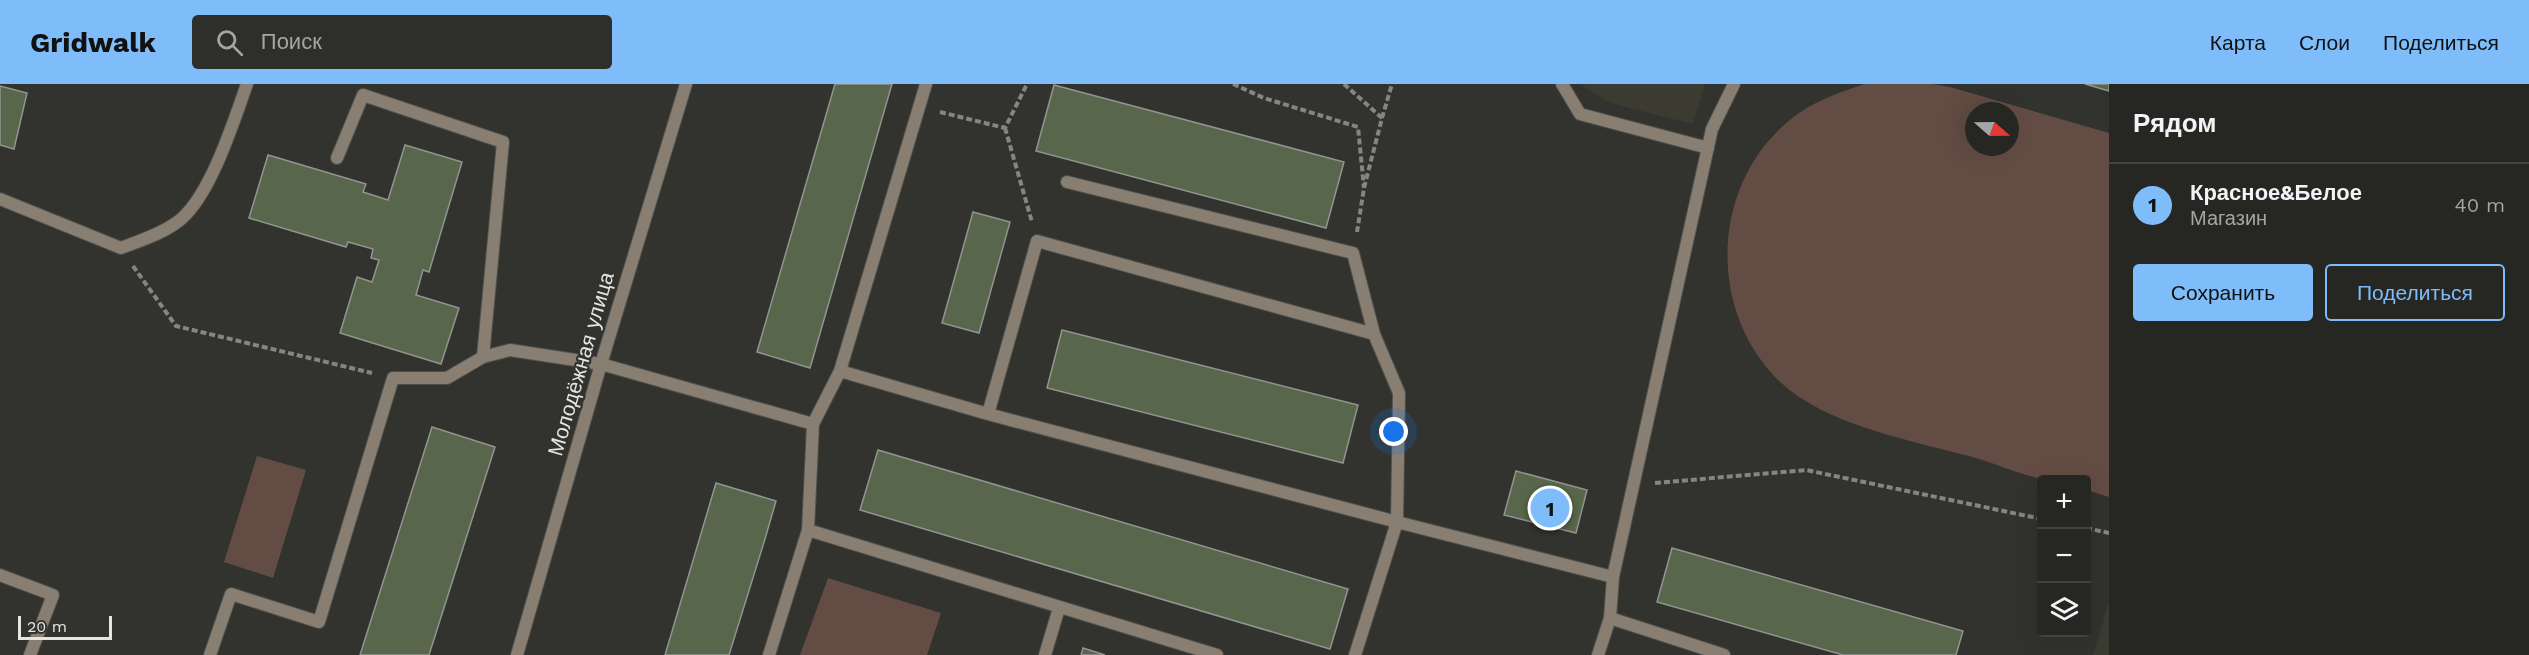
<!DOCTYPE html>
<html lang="ru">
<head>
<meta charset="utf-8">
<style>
  :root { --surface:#262623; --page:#2e2e2b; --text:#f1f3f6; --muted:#a4a5a6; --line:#424341; --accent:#7ebdf9 }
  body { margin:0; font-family:"Work Sans",sans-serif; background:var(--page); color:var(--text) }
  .controls { position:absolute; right:18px; bottom:18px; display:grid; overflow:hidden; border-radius:6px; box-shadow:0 6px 24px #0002 }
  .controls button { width:54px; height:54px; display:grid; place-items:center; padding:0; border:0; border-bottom:2px solid var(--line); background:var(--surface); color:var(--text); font:30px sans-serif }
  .compass { position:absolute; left:1965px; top:18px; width:54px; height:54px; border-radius:50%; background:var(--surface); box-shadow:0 6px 24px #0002; rotate:110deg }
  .scale { position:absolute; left:18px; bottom:15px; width:94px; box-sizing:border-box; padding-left:6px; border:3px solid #e5e5e3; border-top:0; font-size:16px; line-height:21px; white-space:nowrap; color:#e5e5e3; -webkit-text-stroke:4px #32322f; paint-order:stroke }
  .you { position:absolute; left:1394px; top:348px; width:21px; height:21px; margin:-15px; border:4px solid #fff; border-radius:50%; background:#1a73e8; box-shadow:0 0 0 9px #1a73e833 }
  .badge { display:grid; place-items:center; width:39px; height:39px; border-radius:50%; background:var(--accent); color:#111; font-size:20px; font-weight:700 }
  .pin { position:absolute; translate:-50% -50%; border:3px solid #fff; box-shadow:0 2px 6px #0006 }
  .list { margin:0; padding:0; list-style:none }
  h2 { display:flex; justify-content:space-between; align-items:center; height:78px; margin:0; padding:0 24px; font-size:26px }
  h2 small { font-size:20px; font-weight:400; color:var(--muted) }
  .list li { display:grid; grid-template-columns:39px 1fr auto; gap:18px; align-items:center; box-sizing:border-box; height:84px; padding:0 24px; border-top:2px solid var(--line) }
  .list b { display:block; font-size:22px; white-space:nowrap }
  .list p { margin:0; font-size:20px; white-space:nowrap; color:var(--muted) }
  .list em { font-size:20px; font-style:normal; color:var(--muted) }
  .actions { display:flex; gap:12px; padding:18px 24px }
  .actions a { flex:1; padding:14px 0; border:2px solid var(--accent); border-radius:6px; text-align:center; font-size:21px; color:var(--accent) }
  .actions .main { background:var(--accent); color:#111 }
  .icon { flex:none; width:33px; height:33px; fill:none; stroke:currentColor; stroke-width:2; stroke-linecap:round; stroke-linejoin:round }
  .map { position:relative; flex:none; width:2109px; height:571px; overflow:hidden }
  header { display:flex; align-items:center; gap:36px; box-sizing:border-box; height:84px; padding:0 30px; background:var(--accent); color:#111 }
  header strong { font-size:28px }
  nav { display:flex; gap:33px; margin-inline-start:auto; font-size:21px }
  .search { width:420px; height:54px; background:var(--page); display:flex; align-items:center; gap:15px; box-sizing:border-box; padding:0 21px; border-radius:6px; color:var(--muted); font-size:22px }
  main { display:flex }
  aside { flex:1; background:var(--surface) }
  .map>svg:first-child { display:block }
</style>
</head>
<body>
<header>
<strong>Gridwalk</strong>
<div class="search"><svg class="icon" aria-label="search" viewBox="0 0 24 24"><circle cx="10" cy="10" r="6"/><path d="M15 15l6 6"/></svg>Поиск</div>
<nav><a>Карта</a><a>Слои</a><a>Поделиться</a></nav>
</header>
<main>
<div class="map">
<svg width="2109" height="571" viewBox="0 0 2109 571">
  <rect width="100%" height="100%" fill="#32322f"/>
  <path fill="#3c3b32" d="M1580 0H1705L1693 40 1610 19Z
    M2109 517V571H2093Z"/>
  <path fill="#634c44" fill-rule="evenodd" d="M1865 0H1932L1950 3 2109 49V413L2087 406 2086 396C2075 396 2062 397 2050 396 2026 393 1999 381 1976 374 1915 357 1826 342 1779 297 1706 225 1711 99 1791 35 1813 17 1838 9 1865 0ZM1974 27H2010V63H1974Z
    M257 372 306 386 273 494 224 478Z
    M828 494 941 529 927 571H800Z"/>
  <path fill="#58674b" stroke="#929491" stroke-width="1.5" d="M835 0H892L810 284 757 268Z
    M2085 0H2109V7Z
    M1054 1 1344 78 1326 144 1036 67Z
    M0 2 27 9 14 65 0 61Z
    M405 61 462 78 429 188 423 186 416 211 459 224 441 280 340 249 357 193 372 198 379 176 371 174 373 165 348 158 346 163 249 134 268 71 366 100 363 108 388 116Z
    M973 128 1010 138 979 249 942 239Z
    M1062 246 1358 321 1343 379 1047 304Z
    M432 343 495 363 429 571H360Z
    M878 366 1348 505 1330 565 860 426Z
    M1516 387 1587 406 1576 449 1504 431Z
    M716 399 776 417 765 455 729 571H665Z
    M1672 464 1963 547 1956 571H1843L1657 518Z
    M1083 564 1105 571H1081Z"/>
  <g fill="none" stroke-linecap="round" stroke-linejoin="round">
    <defs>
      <path id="service" d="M1562 0 1580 30 1708 64
        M337 74 363 11 503 58 483 273
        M1067 98 1353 169 1374 250 1399 309 1397 438 1613 493
        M840 287 926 0
        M988 330 1037 157 1374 250
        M813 340 808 446 1217 571
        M0 491 53 511 30 571
        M210 571 231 510 319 538 393 294H447L483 273 510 266 601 280 813 340 840 287 988 330 1397 438 1355 571
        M769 571 808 446
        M1045 571 1059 524
        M1598 571 1610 534 1724 571"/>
      <path id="minor" d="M0 115 121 164C139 157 159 151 176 139 209 117 233 39 247 0
        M1610 534 1613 493 1712 45 1734 0
        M517 571 601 280 686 0"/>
    </defs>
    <use href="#service" stroke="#4f4f4c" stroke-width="14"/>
    <use href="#minor" stroke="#4f4f4c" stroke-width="14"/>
    <path stroke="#858582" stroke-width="4" stroke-dasharray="6 3" stroke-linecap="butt" d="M1233 0 1264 14 1358 43 1364 104
      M1344 0 1382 34 1364 104 1357 148
      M940 28 1005 44 1027 0
      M1382 34 1392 0
      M1005 44 1032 138
      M133 182 176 242 372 289
      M1655 399 1806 386 2042 435
      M2086 444 2109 449"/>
    <use href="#service" stroke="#887e72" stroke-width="12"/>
    <use href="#minor" stroke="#887e72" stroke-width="12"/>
  </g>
  <g text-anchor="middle" stroke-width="4.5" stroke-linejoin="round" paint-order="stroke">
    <g font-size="21" fill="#e5e5e3" stroke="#32322f">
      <text transform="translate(581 280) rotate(-74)" y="7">Молодёжная улица</text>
    </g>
  </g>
</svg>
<div class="controls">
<button>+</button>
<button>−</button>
<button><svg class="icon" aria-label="layers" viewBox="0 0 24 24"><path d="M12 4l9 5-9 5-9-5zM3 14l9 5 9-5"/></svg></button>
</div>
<svg class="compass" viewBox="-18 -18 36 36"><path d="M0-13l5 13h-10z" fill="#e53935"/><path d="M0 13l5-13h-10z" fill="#a4a5a6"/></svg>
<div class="scale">20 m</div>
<div class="you"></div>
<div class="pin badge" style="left:1550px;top:424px">1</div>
</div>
<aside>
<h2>Рядом<small></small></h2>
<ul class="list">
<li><span class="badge">1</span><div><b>Красное&amp;Белое</b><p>Магазин</p></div><em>40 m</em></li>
</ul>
<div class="actions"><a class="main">Сохранить</a><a>Поделиться</a></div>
</aside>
</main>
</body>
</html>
